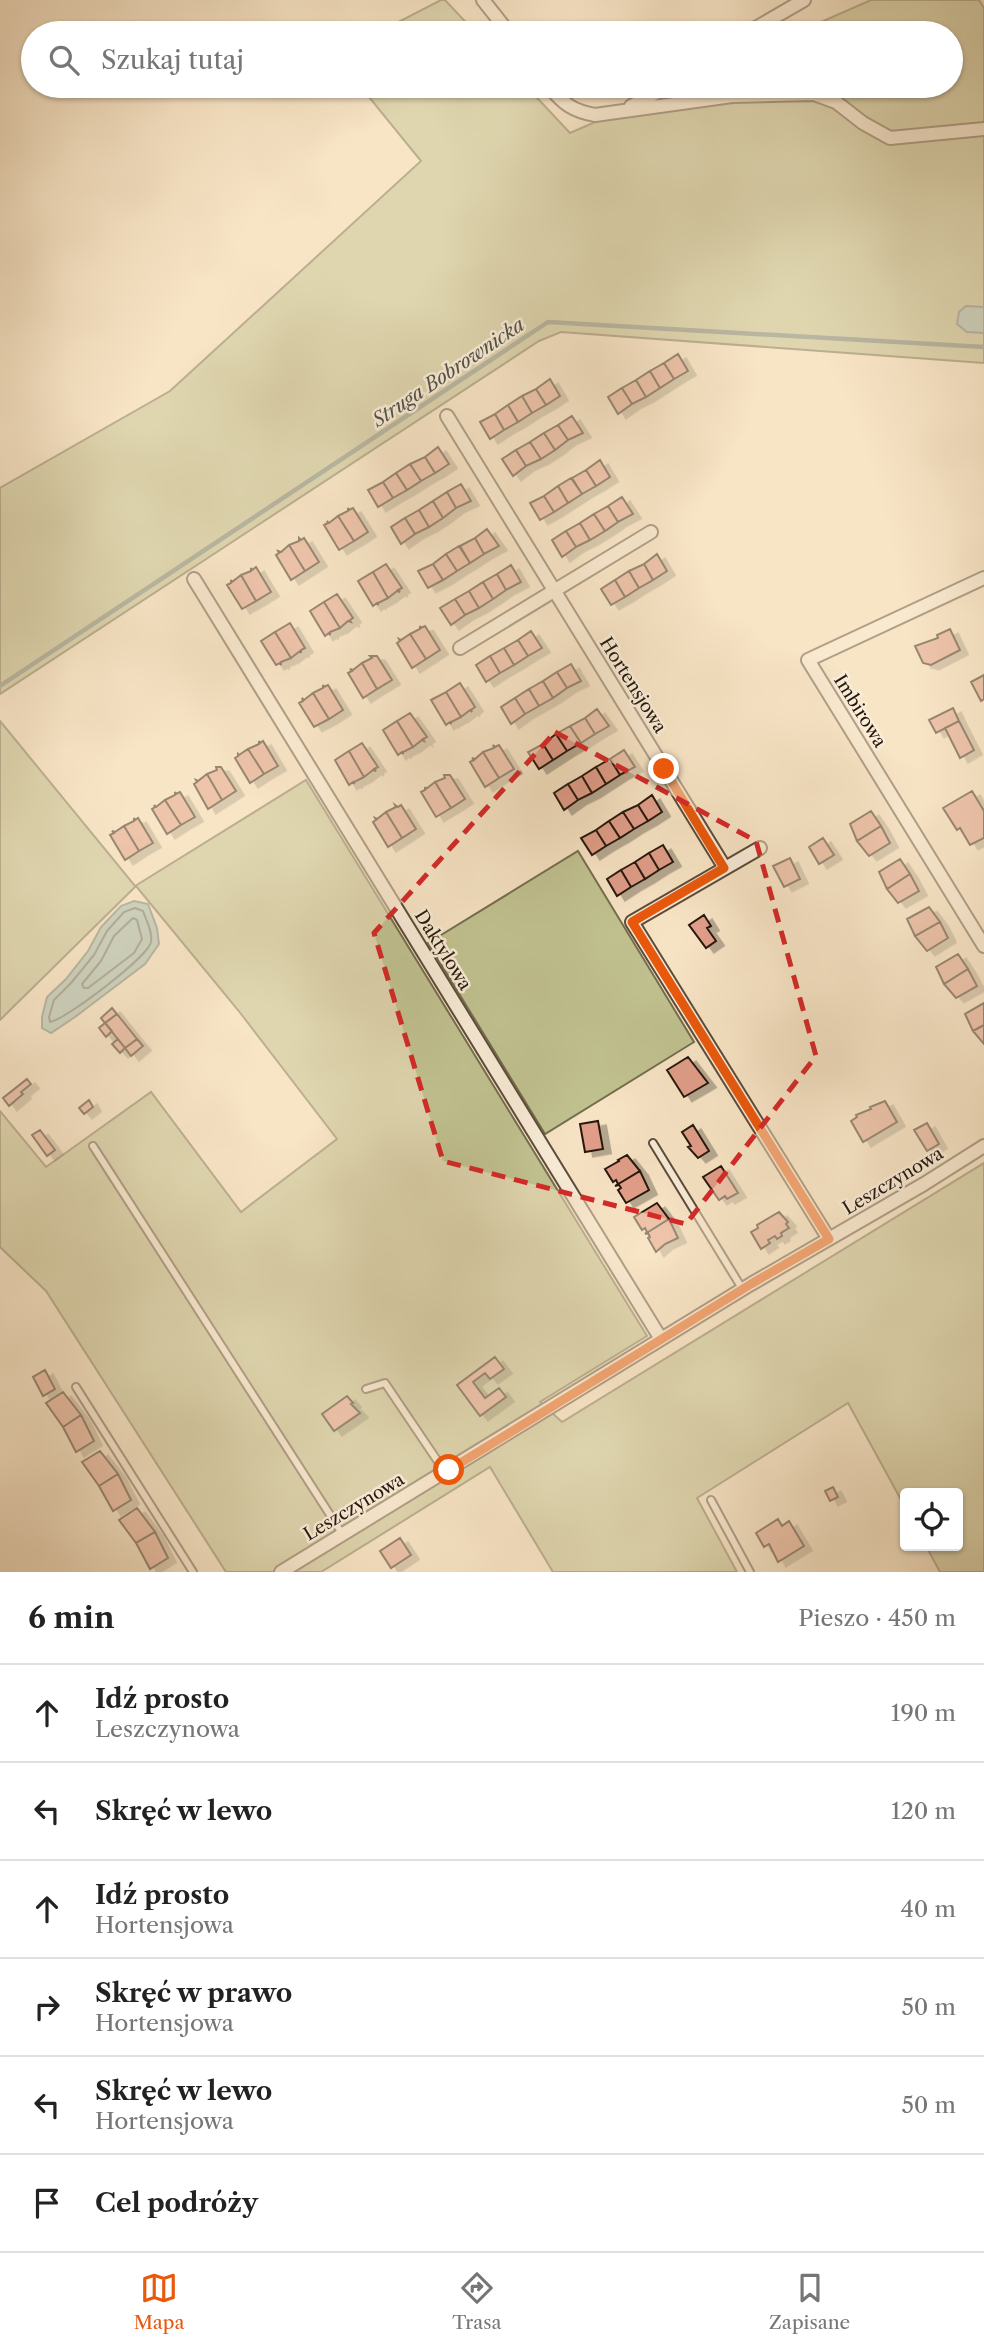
<!DOCTYPE html>
<html lang="pl">
<head>
<meta charset="utf-8">
<style>
  :root { --surface:#fff; --page:#f6f6f6; --text:#222; --muted:#767676; --line:#e0e0e0; --accent:#ea580c }
  body { margin:0; font-family:"Libre Caslon Text",serif; background:var(--page); color:var(--text) }
  .controls { position:absolute; right:21px; bottom:21px; display:grid; overflow:hidden; border-radius:7px; box-shadow:0 2px 5px #0004 }
  .controls button { width:63px; height:63px; display:grid; place-items:center; padding:0; border:0; border-bottom:2px solid var(--line); background:var(--surface); color:var(--text); font:35px sans-serif }
  .stop { position:absolute; width:21px; height:21px; margin:-16px; border:5px solid #ea580c; border-radius:50%; background:#fff }
  .stop.end { background:#ea580c; border-color:#fff; box-shadow:0 2px 7px #0008 }
  .list { margin:0; padding:0; list-style:none }
  h2 { display:flex; justify-content:space-between; align-items:center; height:91px; margin:0; padding:0 28px; font-size:30px }
  h2 small { font-size:23px; font-weight:400; color:var(--muted) }
  .list li { display:grid; grid-template-columns:46px 1fr auto; gap:21px; align-items:center; box-sizing:border-box; height:98px; padding:0 28px; border-top:2px solid var(--line) }
  .list b { display:block; font-size:26px; white-space:nowrap }
  .list p { margin:0; font-size:23px; white-space:nowrap; color:var(--muted) }
  .list em { font-size:23px; font-style:normal; color:var(--muted) }
  .icon { flex:none; width:38px; height:38px; fill:none; stroke:currentColor; stroke-width:2; stroke-linecap:round; stroke-linejoin:round }
  .map { position:relative; flex:none; width:984px; height:1572px; overflow:hidden }
  .search { position:absolute; background:var(--surface); box-shadow:0 2px 5px #0004; left:21px; right:21px; top:21px; height:77px; display:flex; align-items:center; gap:18px; box-sizing:border-box; padding:0 24px; border-radius:38px; color:var(--muted); font-size:26px }
  .sheet { height:679px; background:var(--surface) }
  nav { display:flex; justify-content:space-around; align-items:center; box-sizing:border-box; height:98px; border-top:2px solid var(--line); background:var(--surface); font-size:19px; color:var(--muted) }
  nav a { display:grid; justify-items:center; gap:4px }
  nav .on { color:var(--accent) }
  .map>svg:first-child { display:block }
</style>
</head>
<body>
<div class="map">
<svg width="984" height="1572" viewBox="0 0 984 1572">
  <defs>
    <filter id="shadow"><feDropShadow dx="8" dy="4.5" stdDeviation="0" flood-color="#0004"/></filter>
  </defs>
  <rect width="100%" height="100%" fill="#f8e5c6"/>
  <filter id="stains"><feTurbulence type="fractalNoise" baseFrequency=".00286" numOctaves="4"/><feColorMatrix values="0 0 0 0 .2 0 0 0 0 .09 0 0 0 0 .02 0 0 0 .5 -.17"/></filter>
  <radialGradient id="worn" r=".72"><stop offset=".6" stop-color="#630" stop-opacity="0"/><stop offset="1" stop-color="#630" stop-opacity=".3"/></radialGradient>
  <path fill="#c2c392" stroke="#746e4f" stroke-width="2" d="M441 0H445L476 33H377Z
    M871 0H979L984 8V363L561 332 539 341 0 694V488L170 391 421 161 360 86H526L570 133 678 86H951V33H796Z
    M0 721 135 886 306 780 647 1336 540 1402 562 1422 984 1163V1572H940L926 1546H958V1493H905V1507L848 1403 697 1498 737 1572H553L490 1467 321 1572H226L46 1291 0 1247V1111L46 1167 151 1092 241 1212 337 1139 238 1010 136 886 0 1020Z
    M578 851 694 1042 545 1134 428 943Z"/>
  <path fill="#9ebeb9" stroke="#6e7c74" stroke-width="2" d="M966 306 984 307V333L967 332 957 324 959 312Z
    M134 901 148 904 157 928 159 944 145 964 75 1017 51 1033 42 1028V1017L47 997 66 979 88 951 101 927 121 906Z"/>
  <g fill="none" stroke-linecap="round" stroke-linejoin="round">
    <path stroke="#626b62" stroke-width="2" d="M135 908 143 911C146 920 153 932 151 942 148 957 65 1020 50 1022L49 1017 54 1000 71 983 94 955 107 931 124 912Z
      M133 918 137 920 142 939 134 953 88 988H84L82 984 101 961 114 936Z"/>
    <path stroke="#6e7c74" stroke-width="4.5" d="M0 686 548 322 984 347"/>
  </g>
  <path fill="#e29e8a" stroke="#27180c" stroke-width="2" filter="url(#shadow)" d="M678 354 688 371 674 379 664 363Z
    M664 363 674 379 660 388 650 371Z
    M650 371 660 388 646 397 636 380Z
    M550 379 560 396 546 405 536 389Z
    M636 380 646 397 632 404 622 388Z
    M622 388 632 404 618 414 608 397Z
    M536 389 546 405 532 413 522 396Z
    M522 396 532 413 518 422 508 405Z
    M508 405 518 422 504 430 495 414Z
    M495 414 504 430 490 439 480 422Z
    M572 416 583 433 568 440 558 425Z
    M558 425 568 440 555 450 544 433Z
    M544 433 555 450 541 459 530 442Z
    M530 442 541 459 526 466 516 450Z
    M438 447 449 464 435 473 425 457Z
    M516 450 526 466 513 476 502 459Z
    M425 457 435 473 421 481 410 464Z
    M600 460 610 477 596 486 586 470Z
    M410 464 421 481 407 490 396 473Z
    M586 470 596 486 582 494 572 478Z
    M396 473 407 490 393 498 383 482Z
    M571 478 582 494 568 503 558 486Z
    M383 482 393 498 378 507 368 490Z
    M461 484 471 501 456 508 447 492Z
    M558 486 568 503 554 512 544 496Z
    M447 492 456 508 443 518 433 501Z
    M544 496 554 512 540 520 530 503Z
    M622 497 633 514 618 522 608 506Z
    M433 501 443 518 429 527 419 510Z
    M608 506 618 522 605 531 594 514Z
    M348 508 349 510 353 508 368 532 354 541 338 516 348 511Z
    M419 510 429 527 415 534 405 518Z
    M594 514 605 531 590 540 580 523Z
    M338 516 354 541 339 550 324 525 328 523 327 521 329 523Z
    M405 518 415 534 401 544 391 527Z
    M580 523 590 540 576 547 566 531Z
    M487 529 499 546 484 554 475 538Z
    M566 531 576 547 562 557 552 540Z
    M299 538 301 540 304 538 319 562 305 571 289 545 299 541Z
    M475 538 484 554 470 563 460 546Z
    M289 545 305 571 291 580 276 555 279 553 278 551 281 552Z
    M459 546 470 563 457 571 446 554Z
    M446 554 457 571 443 580 433 564Z
    M657 554 667 571 653 580 644 564Z
    M386 564 402 588 398 590 400 592 397 591 388 598 373 572Z
    M433 564 443 580 428 588 418 571Z
    M644 564 653 580 639 588 629 571Z
    M511 565 521 582 506 590 497 574Z
    M256 567 271 592 256 601 241 575 251 571V568L252 570Z
    M629 571 639 588 625 597 615 580Z
    M373 572 388 598 378 603V605L377 603 373 606 358 581Z
    M497 574 506 590 493 599 483 582Z
    M241 575 256 601 242 609 227 585 231 583V580L232 582Z
    M615 580 625 597 611 605 601 589Z
    M483 582 493 599 479 608 469 591Z
    M469 591 479 608 465 615 455 599Z
    M337 594 353 618 350 620 351 622 348 621 340 628 324 602Z
    M455 599 465 615 451 625 440 608Z
    M324 602 340 628 330 632V635L329 633 325 636 310 611Z
    M290 623 305 648 301 650V653L300 651 291 658 275 632Z
    M420 626 421 628 425 626 440 650 426 659 410 634 420 629Z
    M950 629 960 650 931 665 923 663 915 646 938 638 937 635Z
    M531 631 542 648 528 656 518 640Z
    M275 632 291 658 281 662V665L280 663 276 665 261 641Z
    M410 634 426 659 412 668 397 643 400 641 399 639 401 640Z
    M518 640 528 656 514 665 504 648Z
    M504 648 514 665 500 673 490 656Z
    M370 656H377L392 680 377 689 362 663 372 658Z
    M490 656 500 673 486 682 476 665Z
    M362 663 377 689 363 698 348 673 352 671 350 669 353 670Z
    M571 664 581 681 567 688 557 672Z
    M557 672 567 688 553 698 543 681Z
    M984 675V699L981 701 971 682Z
    M543 681 553 698 539 706 529 689Z
    M460 683 475 707 471 710 472 712 470 710 461 717 446 692Z
    M323 685 324 687 328 685 343 710 329 719 313 693 323 688Z
    M529 689 539 706 525 714 515 698Z
    M446 692 461 717 451 722V724L450 722 446 725 431 700Z
    M313 693 329 719 314 727 299 703 303 701 302 698 304 700Z
    M515 698 525 714 511 724 501 707Z
    M953 708 959 721 936 733 929 720Z
    M597 709 609 726 595 734 585 718Z
    M410 713 427 737 423 739 424 741 422 740 413 747 397 721Z
    M585 718 595 734 581 743 570 726Z
    M397 721 413 747 403 752V754L402 752 398 755 383 730Z
    M959 721 974 750 960 758 945 728Z
    M570 726 581 743 567 751 556 734Z
    M556 734 567 751 553 760 543 744Z
    M259 741 260 743 263 741 278 766 264 774 248 749 259 744Z
    M362 743 378 767 374 769 376 771 373 770 364 777 349 751Z
    M543 744 553 760 539 769 528 752Z
    M493 745 495 747 499 745 514 769 499 778 483 752 494 748Z
    M248 749 264 774 250 783 235 758 238 756V754L239 755Z
    M624 750 635 767 620 775 610 759Z
    M349 751 364 777 354 782V784L353 782 349 785 335 760Z
    M483 752 499 778 485 787 470 762 474 760 472 758 475 759Z
    M610 759 620 775 606 784 596 767Z
    M216 767H221L236 791 222 800 207 774 217 770Z
    M596 767 606 784 592 793 582 776Z
    M207 774 222 800 208 809 194 784 197 782 196 780 198 781Z
    M444 775H450L465 799 451 808 435 782 445 778Z
    M582 776 592 793 578 800 568 784Z
    M435 782 451 808 436 817 421 792 425 790V787L426 789Z
    M568 784 578 800 564 810 554 793Z
    M972 791 984 811V838L970 845 960 828 957 830 943 808Z
    M175 792 176 794 180 792 195 817 181 825 165 800 175 795Z
    M652 795 662 812 648 821 638 805Z
    M165 800 181 825 167 834 152 809 155 807 154 805 156 807Z
    M395 805 398 807 401 805 416 829 402 838 386 812 396 807Z
    M638 805 648 821 634 829 623 812Z
    M871 811 881 826 857 841 850 824Z
    M386 812 402 838 388 847 373 822 376 820 375 818 377 819Z
    M623 812 634 829 620 838 609 821Z
    M134 818 135 820 138 818 153 843 139 851 124 826 134 821Z
    M609 821 620 838 606 846 596 830Z
    M124 826 139 851 125 860 110 835 114 833 112 831 115 832Z
    M881 826 890 843 869 856 857 841Z
    M596 830 606 846 592 855 581 838Z
    M823 838 834 855 819 864 809 847Z
    M663 845 673 862 659 870 649 853Z
    M649 853 659 870 645 879 635 862Z
    M790 858 800 879 784 887 773 866Z
    M900 859 910 874 887 889 879 872Z
    M635 862 645 879 631 887 621 870Z
    M621 870 631 887 617 896 607 879Z
    M910 874 919 891 898 903 887 889Z
    M929 907 940 922 915 936 907 919Z
    M704 915 711 926 707 928 716 941 706 948 689 925Z
    M940 922 948 938 927 951 915 936Z
    M958 954 968 969 944 984 936 967Z
    M968 969 977 986 956 998 944 984Z
    M984 1003V1025L973 1031 965 1014Z
    M112 1008 117 1014 105 1023 101 1018Z
    M117 1014 137 1039 125 1048 105 1023Z
    M105 1023 112 1031 106 1037 99 1028Z
    M984 1025V1044L973 1031Z
    M118 1039 125 1048 120 1053 112 1044Z
    M137 1039 143 1046 131 1056 125 1048Z
    M688 1057 708 1083 684 1097 667 1070Z
    M27 1079 31 1084 21 1092 23 1094 9 1106 3 1098Z
    M89 1100 93 1107 84 1114 79 1108Z
    M885 1101 897 1122 863 1142 851 1121 857 1117 856 1115 871 1109 870 1107Z
    M598 1121 603 1149 585 1152 580 1124Z
    M927 1123 939 1144 927 1151 914 1130Z
    M693 1125 709 1151 698 1158 688 1147 691 1146 682 1132Z
    M40 1130 55 1150 47 1156 32 1135Z
    M627 1155 640 1171 615 1186 618 1184 616 1180 613 1182 605 1169 619 1161 618 1160Z
    M721 1166 738 1193 727 1199 725 1196 719 1200 703 1177Z
    M640 1171 649 1190 626 1203 618 1190 621 1188 619 1185 615 1186Z
    M657 1203 669 1219 645 1234 647 1232 645 1228 642 1230 634 1217Z
    M779 1212 788 1222 786 1224 789 1228 781 1233 782 1236 777 1239 775 1236 768 1240 770 1243 761 1249 751 1232 758 1228 757 1225Z
    M669 1219 678 1238 665 1244 656 1252 648 1238 650 1237 648 1233 645 1234Z
    M495 1357 504 1369 490 1379 485 1373 473 1382 485 1398 499 1388 506 1397 480 1416 457 1385Z
    M45 1370 55 1389 43 1396 33 1377Z
    M63 1392 81 1415 63 1427 46 1403Z
    M347 1396 353 1403 351 1404 360 1413 334 1431 322 1414Z
    M81 1415 94 1441 76 1452 63 1427Z
    M100 1451 118 1474 99 1486 82 1462Z
    M118 1474 131 1500 113 1511 99 1486Z
    M833 1487 838 1497 830 1501 825 1491Z
    M137 1508 155 1532 136 1543 119 1520Z
    M778 1519 782 1526 789 1521 804 1546 778 1562 769 1544 764 1547 756 1533Z
    M155 1532 168 1558 150 1569 136 1543Z
    M400 1538 411 1555 391 1568 380 1551Z"/>
  <g fill="none" stroke-linecap="round" stroke-linejoin="round">
    <defs>
      <path id="service" d="M653 1143 743 1290
        M93 1146 343 1535
        M76 1387 193 1572
        M366 1389 385 1383 445 1472
        M711 1500 750 1572"/>
      <path id="minor" d="M483 0 509 33
        M747 33 804 0
        M549 86C563 104 573 111 595 115L732 96 814 94 836 102 863 123 890 138 984 129
        M631 106 670 86
        M447 416 725 868
        M984 578 808 660 984 946
        M194 579 661 1339
        M460 648 651 532
        M760 848 632 922 829 1239
        M281 1572 751 1284 924 1184 984 1146"/>
    </defs>
    <use href="#service" stroke="#5b4b3a" stroke-width="10"/>
    <use href="#minor" stroke="#5b4b3a" stroke-width="16"/>
    <use href="#service" stroke="#faeeda" stroke-width="6"/>
    <use href="#minor" stroke="#faeeda" stroke-width="12"/>
  </g>
  <g fill="none" stroke-linecap="round" stroke-linejoin="round">
    <path stroke="#ea580c" stroke-width="9" d="M449 1470 751 1284 829 1239 632 922 724 868 664 769"/>
  </g>
  <path d="M0 0H984V1572H0ZM555 732 756 841 816 1056 686 1224 443 1161 374 933Z" fill="#f8e5c6" fill-opacity=".55" fill-rule="evenodd"/>
  <path fill="none" stroke="#d62828" stroke-width="5" stroke-dasharray="14 9" stroke-linejoin="round" d="M555 732 756 841 816 1056 686 1224 443 1161 374 933Z"/>
  <g text-anchor="middle" stroke-width="5" stroke-linejoin="round" paint-order="stroke">
    <g font-size="18" fill="#27180c" stroke="#faeeda">
      <text transform="translate(633 685) rotate(58)" y="6">Hortensjowa</text>
      <text transform="translate(860 711) rotate(58)" y="6">Imbirowa</text>
      <text transform="translate(443 950) rotate(58)" y="6">Daktylowa</text>
      <text transform="translate(893 1181) rotate(-31)" y="6">Leszczynowa</text>
      <text transform="translate(354 1507) rotate(-31)" y="6">Leszczynowa</text>
    </g>
    <g font-size="19" font-style="italic" fill="#515249" stroke="#faeeda">
      <text transform="translate(448 372) rotate(-34)" y="7">Struga Bobrownicka</text>
    </g>
  </g>
  <rect width="100%" height="100%" filter="url(#stains)"/>
  <rect width="100%" height="100%" fill="url(#worn)"/>
</svg>
<div class="controls">
<button><svg class="icon" aria-label="locate" viewBox="0 0 24 24"><circle cx="12" cy="12" r="6"/><path d="M12 2v4M12 18v4M2 12h4M18 12h4"/></svg></button>
</div>
<div class="stop" style="left:449px;top:1470px"></div>
<div class="stop end" style="left:664px;top:769px"></div>
<div class="search"><svg class="icon" aria-label="search" viewBox="0 0 24 24"><circle cx="10" cy="10" r="6"/><path d="M15 15l6 6"/></svg>Szukaj tutaj</div>
</div>
<section class="sheet">
<h2>6 min<small>Pieszo · 450 m</small></h2>
<ul class="list">
<li><svg class="icon" aria-label="ahead" viewBox="0 0 24 24"><path d="M12 20V5M6 11l6-6 6 6"/></svg><div><b>Idź prosto</b><p>Leszczynowa</p></div><em>190 m</em></li>
<li><svg class="icon" aria-label="left" viewBox="0 0 24 24"><path d="M17 20v-9H6M10 6l-5 5 5 5"/></svg><div><b>Skręć w lewo</b></div><em>120 m</em></li>
<li><svg class="icon" aria-label="ahead" viewBox="0 0 24 24"><path d="M12 20V5M6 11l6-6 6 6"/></svg><div><b>Idź prosto</b><p>Hortensjowa</p></div><em>40 m</em></li>
<li><svg class="icon" aria-label="right" viewBox="0 0 24 24"><path d="M7 20v-9h11M14 6l5 5-5 5"/></svg><div><b>Skręć w prawo</b><p>Hortensjowa</p></div><em>50 m</em></li>
<li><svg class="icon" aria-label="left" viewBox="0 0 24 24"><path d="M17 20v-9H6M10 6l-5 5 5 5"/></svg><div><b>Skręć w lewo</b><p>Hortensjowa</p></div><em>50 m</em></li>
<li><svg class="icon" aria-label="arrive" viewBox="0 0 24 24"><path d="M6 21V4h12l-3 4 3 4H6"/></svg><div><b>Cel podróży</b></div></li>
</ul>
</section>
<nav>
<a class="on"><svg class="icon" aria-label="map" viewBox="0 0 24 24"><path d="M3 6l6-2 6 2 6-2v14l-6 2-6-2-6 2zM9 4v14M15 6v14"/></svg>Mapa</a>
<a><svg class="icon" aria-label="directions" viewBox="0 0 24 24"><path d="M12 3l9 9-9 9-9-9zM9 14v-3h6M13 9l2 2-2 2"/></svg>Trasa</a>
<a><svg class="icon" aria-label="saved" viewBox="0 0 24 24"><path d="M7 4h10v16l-5-4-5 4z"/></svg>Zapisane</a>
</nav>
</body>
</html>
